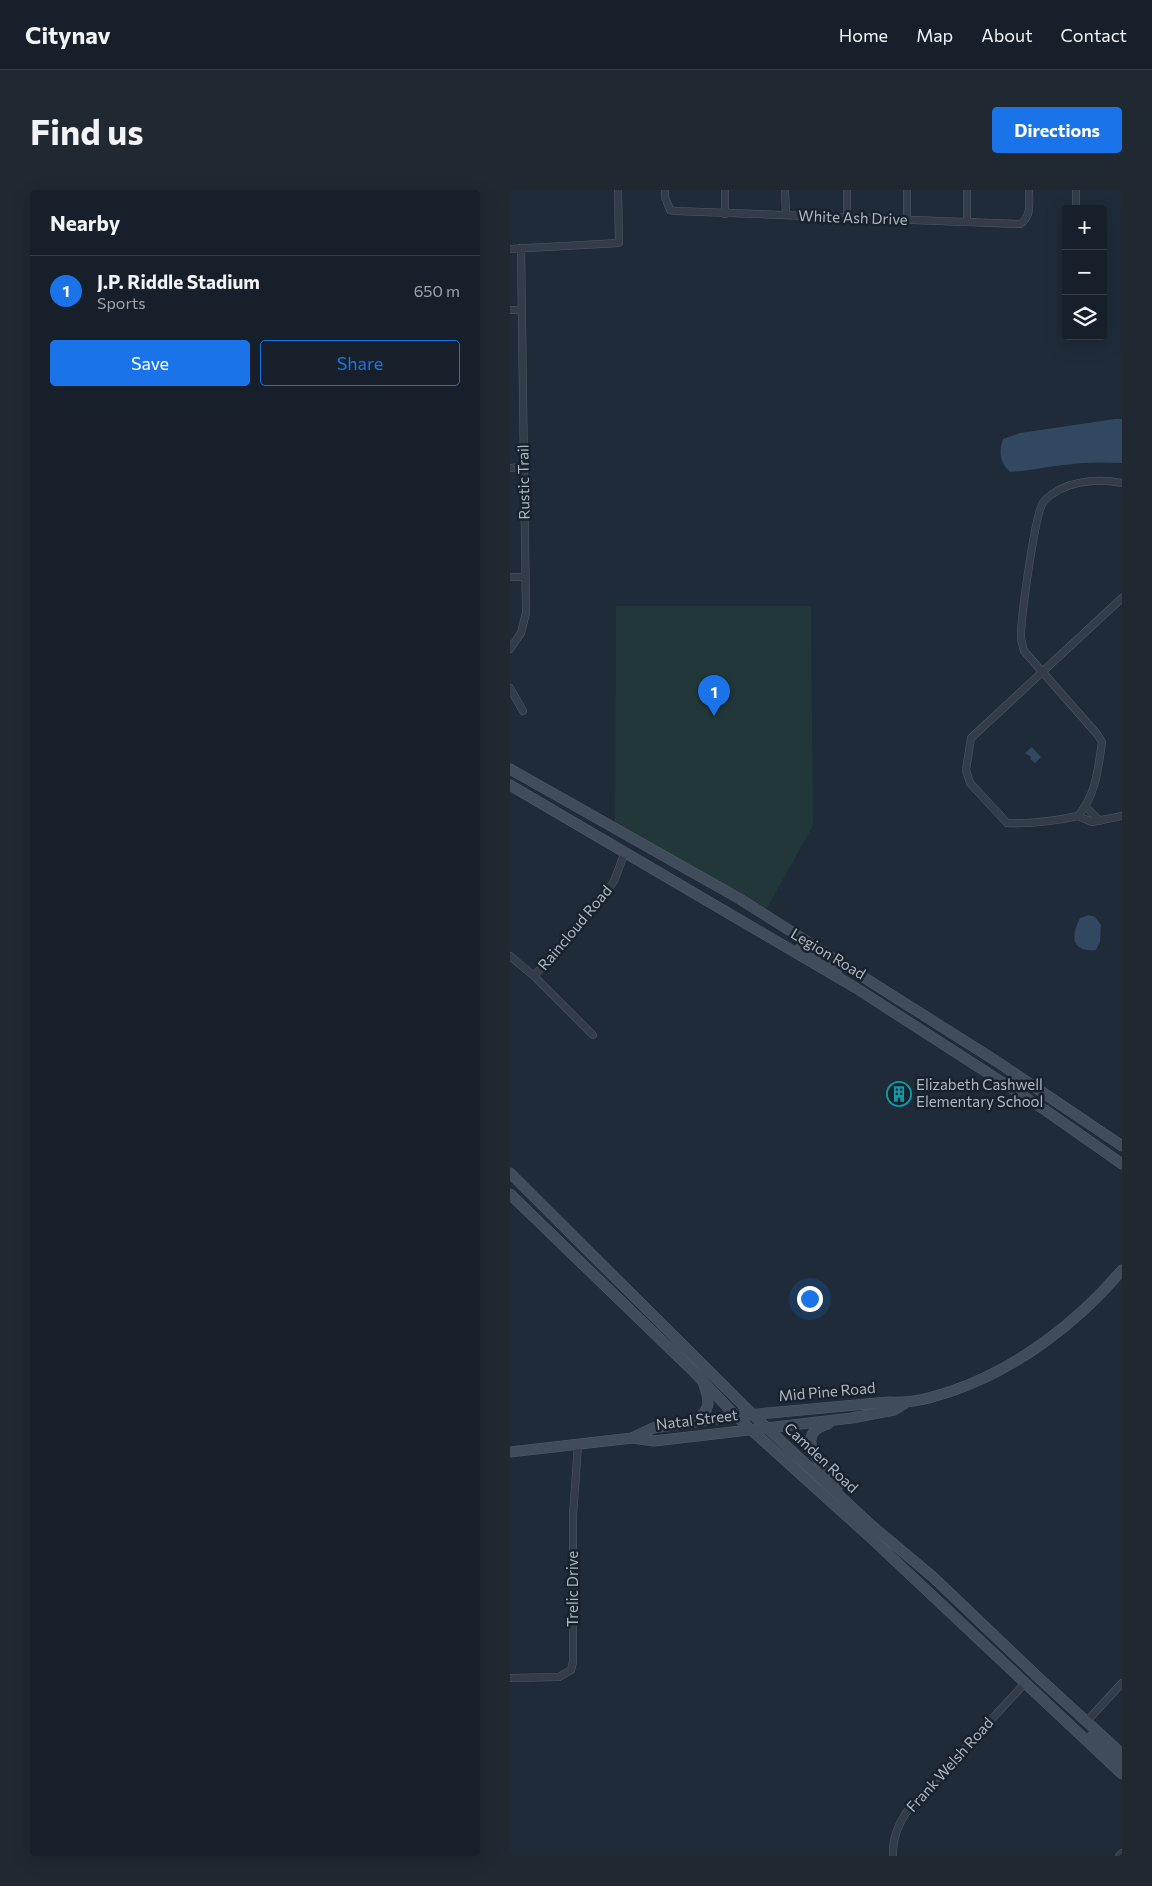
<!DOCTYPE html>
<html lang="en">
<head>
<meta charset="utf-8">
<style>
  :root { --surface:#17202a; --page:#202832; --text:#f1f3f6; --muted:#9ea3a8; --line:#363e47; --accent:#1a73e8 }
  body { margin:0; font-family:Commissioner,sans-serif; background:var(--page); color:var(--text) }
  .controls { position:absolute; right:15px; top:15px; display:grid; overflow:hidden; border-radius:5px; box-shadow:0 5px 20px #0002 }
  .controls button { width:45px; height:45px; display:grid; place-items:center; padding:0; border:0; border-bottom:1px solid var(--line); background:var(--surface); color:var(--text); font:25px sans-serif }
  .you { position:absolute; left:299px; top:1108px; width:18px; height:18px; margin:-12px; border:4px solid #fff; border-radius:50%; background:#1a73e8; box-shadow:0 0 0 8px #1a73e833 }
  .badge { display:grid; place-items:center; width:32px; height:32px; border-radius:50%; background:var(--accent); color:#fff; font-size:16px; font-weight:700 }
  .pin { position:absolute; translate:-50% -41px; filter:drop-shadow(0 1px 2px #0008) }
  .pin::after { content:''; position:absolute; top:26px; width:18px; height:15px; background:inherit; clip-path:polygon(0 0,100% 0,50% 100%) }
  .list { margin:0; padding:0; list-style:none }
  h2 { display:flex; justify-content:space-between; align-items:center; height:65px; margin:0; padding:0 20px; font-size:21px }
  h2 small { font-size:16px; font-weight:400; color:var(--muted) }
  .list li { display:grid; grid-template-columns:32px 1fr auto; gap:15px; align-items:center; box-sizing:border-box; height:70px; padding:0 20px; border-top:1px solid var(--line) }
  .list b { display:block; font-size:19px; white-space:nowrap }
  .list p { margin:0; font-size:16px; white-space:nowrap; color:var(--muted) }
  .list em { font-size:16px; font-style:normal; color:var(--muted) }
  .actions { display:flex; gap:10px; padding:15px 20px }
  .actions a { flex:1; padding:11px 0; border:1px solid var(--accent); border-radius:5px; text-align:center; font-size:18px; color:var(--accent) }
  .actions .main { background:var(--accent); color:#fff }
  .icon { flex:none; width:28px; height:28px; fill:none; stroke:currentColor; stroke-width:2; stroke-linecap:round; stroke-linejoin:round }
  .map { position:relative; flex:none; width:612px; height:1666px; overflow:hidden; border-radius:5px }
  header { display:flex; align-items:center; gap:30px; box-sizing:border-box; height:70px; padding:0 25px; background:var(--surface); border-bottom:1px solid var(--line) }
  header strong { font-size:24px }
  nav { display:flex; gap:28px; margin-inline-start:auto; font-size:18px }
  .intro { display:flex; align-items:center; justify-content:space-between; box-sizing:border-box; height:120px; padding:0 30px }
  h1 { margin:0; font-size:35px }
  .button { padding:12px 22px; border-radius:5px; background:var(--accent); color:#fff; font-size:18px; font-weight:700 }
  main { display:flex; gap:30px; padding:0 30px }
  aside { flex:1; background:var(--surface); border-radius:5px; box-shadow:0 5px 20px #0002 }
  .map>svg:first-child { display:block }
</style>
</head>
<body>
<header>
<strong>Citynav</strong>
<nav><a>Home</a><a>Map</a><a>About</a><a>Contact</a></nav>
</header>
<div class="intro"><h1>Find us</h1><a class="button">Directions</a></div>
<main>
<aside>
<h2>Nearby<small></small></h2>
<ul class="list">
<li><span class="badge">1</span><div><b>J.P. Riddle Stadium</b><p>Sports</p></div><em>650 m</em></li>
</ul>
<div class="actions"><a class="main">Save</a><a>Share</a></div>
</aside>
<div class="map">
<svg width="612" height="1666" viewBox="0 0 612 1666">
  <rect width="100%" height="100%" fill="#1f2b38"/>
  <path fill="#213739" d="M106 416H301L303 636 256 720 105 636Z"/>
  <path fill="#324760" d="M605 229H612V273C593 272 573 272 554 275 535 277 518 281 500 282 489 271 489 262 493 249L510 243Z
    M522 557 531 567 525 573 520 569 521 567 515 563Z
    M579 725 585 727 591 735 590 752 586 760C560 762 561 746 570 728Z"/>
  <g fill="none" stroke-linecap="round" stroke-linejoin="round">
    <defs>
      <path id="street" d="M155 0V7L160 20 165 21 510 34C522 27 519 12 519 0
        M215 0V24
        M275 0 276 25
        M337 0V27
        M397 0V30
        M457 0V32
        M566 0V19
        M0 59 109 53 108 0
        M0 120H12
        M0 278 14 277
        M0 387H15
        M0 459 11 443 16 423 11 58
        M0 498 13 521
        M576 617 590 631
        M568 626C586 605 588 579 592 552L587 544 514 461C513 456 511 451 511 446 511 429 525 320 534 311 553 291 586 288 612 293
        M568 626C545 631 521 634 497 633L460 593 456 580 461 548 612 408
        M568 626 582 632 612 626
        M0 766 24 786 83 845
        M24 786 90 711 104 691 115 662
        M0 1488 49 1487 61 1480 63 1472V1325L68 1255
        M577 1531 612 1493
        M383 1666C382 1648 388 1634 398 1620L515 1493
        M609 1666 612 1663"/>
      <path id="secondary" d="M0 579 230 709 486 871 612 956
        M0 595 346 798 535 920 612 974
        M291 757 328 778
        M0 983 242 1224 361 1335 423 1387 531 1490 612 1564
        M0 1004 181 1179 226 1226 361 1348 612 1584
        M184 1230C201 1222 200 1211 194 1195
        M318 1234C280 1244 315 1280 328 1296
        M123 1248 144 1251 342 1228 384 1220 394 1214
        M0 1262 122 1248 143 1238 226 1226 378 1212C401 1214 420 1208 442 1201 508 1178 567 1133 612 1080
        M581 1547 612 1574"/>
    </defs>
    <use href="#street" stroke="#505a66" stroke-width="8"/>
    <use href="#secondary" stroke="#505a66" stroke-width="11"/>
    <use href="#street" stroke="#333c48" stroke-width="7"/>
    <use href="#secondary" stroke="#414c5b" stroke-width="10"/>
  </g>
  <defs>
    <symbol id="building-ring" viewBox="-11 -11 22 22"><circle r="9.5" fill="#18222c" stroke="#0f9aa8" stroke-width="1.5"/><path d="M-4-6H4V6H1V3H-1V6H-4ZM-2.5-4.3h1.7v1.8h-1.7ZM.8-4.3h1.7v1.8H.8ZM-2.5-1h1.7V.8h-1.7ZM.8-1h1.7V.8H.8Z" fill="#0f9aa8"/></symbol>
  </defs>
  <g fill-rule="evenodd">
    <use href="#building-ring" x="375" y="890" width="28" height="28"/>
  </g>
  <g text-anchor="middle" stroke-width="5" stroke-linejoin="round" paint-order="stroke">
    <g font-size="15" fill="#adb7c5" stroke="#18222c">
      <text transform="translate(343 28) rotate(2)" y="5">White Ash Drive</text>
      <text transform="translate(14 292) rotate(-91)" y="5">Rustic Trail</text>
      <text transform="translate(65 738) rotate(-50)" y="5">Raincloud Road</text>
      <text transform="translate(318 764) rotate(31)" y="5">Legion Road</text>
      <text transform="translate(317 1202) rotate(-5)" y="5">Mid Pine Road</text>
      <text transform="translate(187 1230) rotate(-7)" y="5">Natal Street</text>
      <text transform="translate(311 1268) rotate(43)" y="5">Camden Road</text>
      <text transform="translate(63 1399) rotate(-90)" y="5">Trelic Drive</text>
      <text transform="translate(440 1575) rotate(-48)" y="5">Frank Welsh Road</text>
    </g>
    <g font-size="15" fill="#adb7c5" stroke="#18222c" text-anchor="start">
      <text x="406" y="900">Elizabeth Cashwell<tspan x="406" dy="17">Elementary School</tspan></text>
    </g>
  </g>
</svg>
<div class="controls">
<button>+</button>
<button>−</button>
<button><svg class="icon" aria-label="layers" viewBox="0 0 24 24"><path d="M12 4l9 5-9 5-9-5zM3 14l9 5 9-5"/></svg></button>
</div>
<div class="you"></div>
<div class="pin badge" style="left:204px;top:526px">1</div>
</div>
</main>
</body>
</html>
